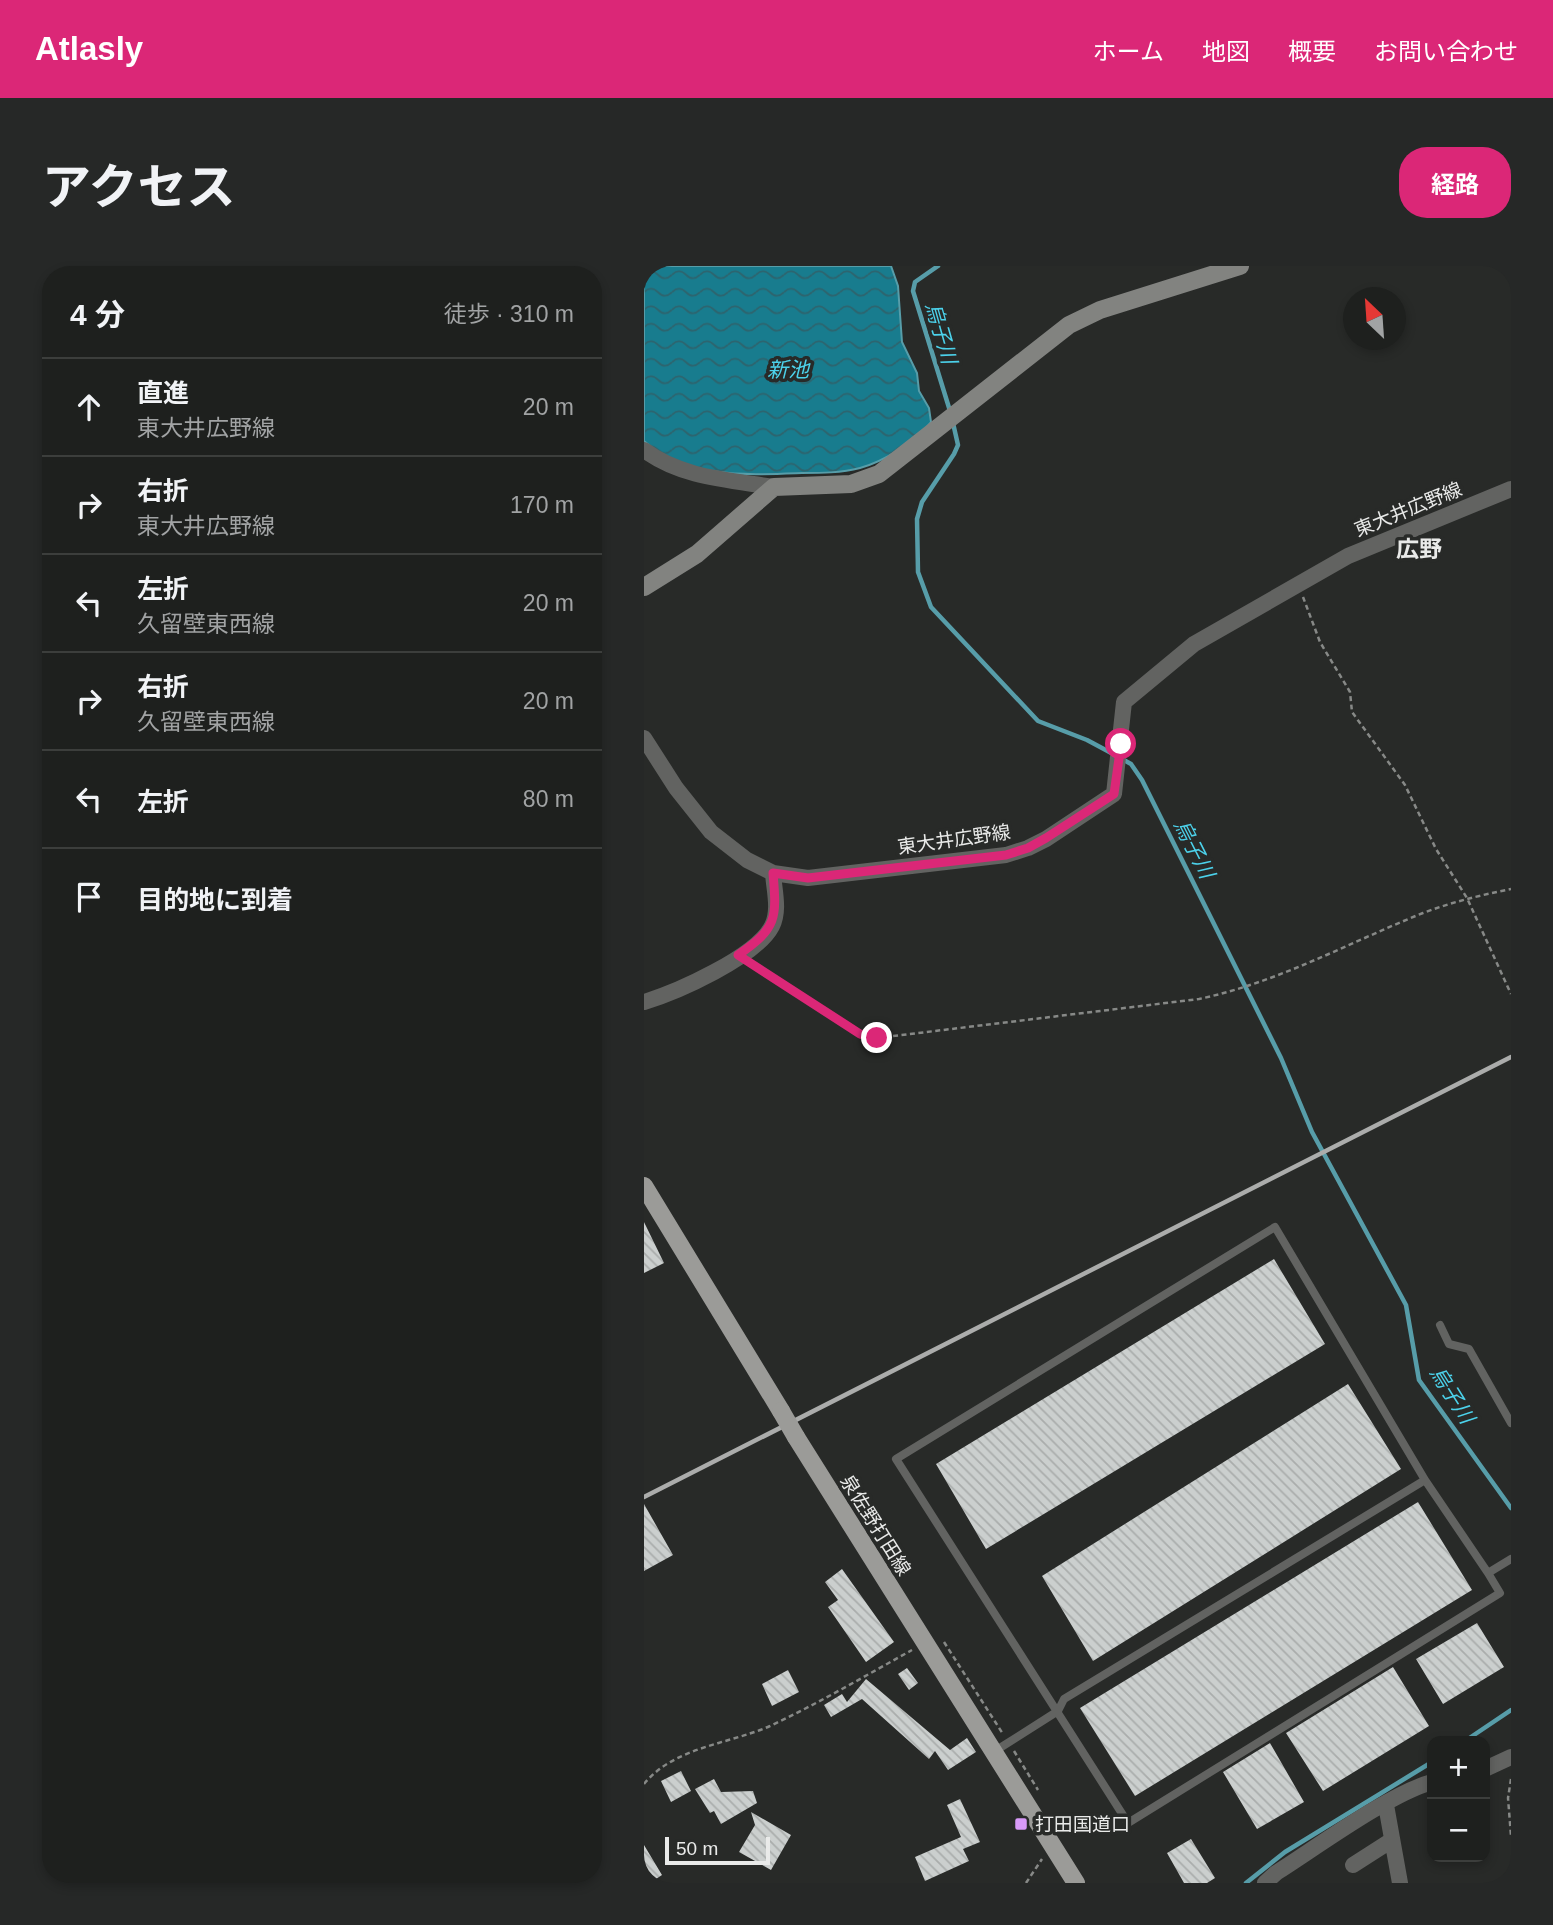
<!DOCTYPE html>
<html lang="ja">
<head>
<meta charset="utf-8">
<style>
  :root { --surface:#1e201e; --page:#262827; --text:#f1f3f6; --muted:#a1a3a4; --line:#3c3e3c; --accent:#db2777 }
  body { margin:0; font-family:Helvetica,"Noto Sans JP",sans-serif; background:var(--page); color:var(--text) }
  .controls { position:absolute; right:21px; bottom:21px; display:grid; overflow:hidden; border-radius:14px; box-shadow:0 4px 10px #0003 }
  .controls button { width:63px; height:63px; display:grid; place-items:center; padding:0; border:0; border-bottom:2px solid var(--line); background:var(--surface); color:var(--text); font:35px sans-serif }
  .compass { position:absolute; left:699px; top:21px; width:63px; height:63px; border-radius:50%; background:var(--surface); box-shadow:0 4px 10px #0003; rotate:335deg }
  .scale { position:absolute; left:21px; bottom:18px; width:105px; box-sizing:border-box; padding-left:7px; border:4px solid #e9eae9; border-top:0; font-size:19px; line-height:24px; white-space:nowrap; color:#e9eae9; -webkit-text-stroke:5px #282a28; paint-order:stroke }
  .stop { position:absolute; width:21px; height:21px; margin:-16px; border:5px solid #db2777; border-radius:50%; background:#fff }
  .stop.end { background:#db2777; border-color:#fff; box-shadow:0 2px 7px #0008 }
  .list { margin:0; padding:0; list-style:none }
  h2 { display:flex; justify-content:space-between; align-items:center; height:91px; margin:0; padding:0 28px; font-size:30px }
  h2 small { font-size:23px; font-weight:400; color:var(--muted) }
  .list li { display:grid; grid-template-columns:46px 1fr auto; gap:21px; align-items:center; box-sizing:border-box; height:98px; padding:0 28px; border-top:2px solid var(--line) }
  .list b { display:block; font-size:26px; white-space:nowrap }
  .list p { margin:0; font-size:23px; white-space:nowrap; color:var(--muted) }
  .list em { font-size:23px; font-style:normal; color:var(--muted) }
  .icon { flex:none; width:38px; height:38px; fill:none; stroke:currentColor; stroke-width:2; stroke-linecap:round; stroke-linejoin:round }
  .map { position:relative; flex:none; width:867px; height:1617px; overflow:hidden; border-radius:28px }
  header { display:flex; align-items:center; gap:42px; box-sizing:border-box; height:98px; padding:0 35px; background:var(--accent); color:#fff }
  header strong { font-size:33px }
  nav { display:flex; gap:38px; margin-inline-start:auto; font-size:24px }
  .intro { display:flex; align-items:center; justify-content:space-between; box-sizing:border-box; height:168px; padding:0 42px }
  h1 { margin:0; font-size:49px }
  .button { padding:18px 32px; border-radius:28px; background:var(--accent); color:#fff; font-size:24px; font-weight:700 }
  main { display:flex; gap:42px; padding:0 42px }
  aside { flex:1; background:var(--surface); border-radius:28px; box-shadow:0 4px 10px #0003 }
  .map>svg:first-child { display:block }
</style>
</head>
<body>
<header>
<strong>Atlasly</strong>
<nav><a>ホーム</a><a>地図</a><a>概要</a><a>お問い合わせ</a></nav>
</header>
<div class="intro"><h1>アクセス</h1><a class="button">経路</a></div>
<main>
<aside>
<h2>4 分<small>徒歩 · 310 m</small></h2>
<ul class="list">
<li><svg class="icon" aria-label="ahead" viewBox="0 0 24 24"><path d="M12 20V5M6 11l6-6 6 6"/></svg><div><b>直進</b><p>東大井広野線</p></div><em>20 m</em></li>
<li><svg class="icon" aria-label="right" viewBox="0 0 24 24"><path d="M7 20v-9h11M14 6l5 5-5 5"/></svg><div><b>右折</b><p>東大井広野線</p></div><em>170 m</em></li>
<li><svg class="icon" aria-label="left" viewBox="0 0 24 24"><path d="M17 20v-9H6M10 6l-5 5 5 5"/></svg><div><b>左折</b><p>久留壁東西線</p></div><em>20 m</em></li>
<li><svg class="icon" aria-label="right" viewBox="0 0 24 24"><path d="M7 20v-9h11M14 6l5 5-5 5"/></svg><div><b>右折</b><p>久留壁東西線</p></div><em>20 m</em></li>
<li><svg class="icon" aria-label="left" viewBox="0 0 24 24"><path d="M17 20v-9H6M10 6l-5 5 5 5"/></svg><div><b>左折</b></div><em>80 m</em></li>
<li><svg class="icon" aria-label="arrive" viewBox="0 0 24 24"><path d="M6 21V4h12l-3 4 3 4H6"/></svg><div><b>目的地に到着</b></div></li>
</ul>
</aside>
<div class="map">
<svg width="867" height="1617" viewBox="0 0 867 1617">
  <defs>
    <pattern id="water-waves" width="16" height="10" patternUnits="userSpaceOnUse" patternTransform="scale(1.75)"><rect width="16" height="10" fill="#187c8e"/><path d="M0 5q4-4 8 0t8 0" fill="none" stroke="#2d646e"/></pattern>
    <pattern id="building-back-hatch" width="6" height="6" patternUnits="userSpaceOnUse" patternTransform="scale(1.75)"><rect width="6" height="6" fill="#cbcfce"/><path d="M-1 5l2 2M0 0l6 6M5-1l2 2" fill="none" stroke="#aaadac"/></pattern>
  </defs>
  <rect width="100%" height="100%" fill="#282a28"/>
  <path fill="url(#water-waves)" stroke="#579da9" stroke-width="2" d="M0 0H247L254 20 258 76 273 107 275 125 285 142 287 156C271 176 241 195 216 202 197 207 177 207 158 207 105 209 40 213 0 175Z"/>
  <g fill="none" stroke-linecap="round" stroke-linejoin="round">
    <path stroke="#579da9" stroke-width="4.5" d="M294 0 271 16 269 25 306 145
      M309 157 314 179 310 188 278 236 273 253 274 306 287 341 394 455 443 474 471 489
      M478 493 487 498 498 514 637 792 668 866 762 1039 775 1114 867 1242
      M821 1475 867 1444
      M602 1617 641 1586 788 1496"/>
  </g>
  <path fill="url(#building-back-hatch)" d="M0 956 20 997 0 1007Z
    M630 993 681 1078 342 1283 292 1198Z
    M704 1118 757 1203 449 1395 398 1310Z
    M774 1236 828 1324 491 1530 436 1442Z
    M0 1238 29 1289 0 1305Z
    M198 1303 250 1376 222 1396 184 1341 194 1334 181 1316Z
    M833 1357 860 1401 799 1438 772 1393Z
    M749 1401 785 1460 679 1525 642 1467Z
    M263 1402 274 1417 265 1424 254 1408Z
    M144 1404 155 1426 128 1440 118 1418Z
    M222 1413 306 1484 323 1472 332 1486 304 1504 291 1485 285 1493 218 1433 187 1451 180 1439 198 1428 203 1436Z
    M626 1477 660 1536 613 1563 579 1506Z
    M37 1505 47 1525 27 1536 17 1515Z
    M70 1513 77 1526 109 1525 113 1537 77 1558 70 1545 66 1547 51 1523Z
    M316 1533 336 1576 319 1583 325 1595 281 1615 271 1591 317 1571 303 1539Z
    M107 1546 147 1569 127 1604 95 1586 111 1559Z
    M547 1573 571 1612 563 1617H540L523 1587Z
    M0 1579 18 1609 6 1617H0Z"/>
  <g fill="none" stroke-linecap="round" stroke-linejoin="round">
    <path stroke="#878987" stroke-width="2.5" stroke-dasharray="5 3.5" stroke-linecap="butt" d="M659 331 676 376 706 426 708 446 761 519 792 583 823 632 867 728
      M109 698 216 768 233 772 555 733C635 716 704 677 779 647 808 636 837 629 867 623
      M300 1376 359 1468
      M370 1485 394 1524
      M867 1513 864 1532 867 1570
      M0 1518C30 1481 85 1478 126 1460 175 1437 221 1410 268 1384
      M382 1617 398 1593"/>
    <path stroke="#626361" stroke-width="8" d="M796 1059 805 1078 825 1083 867 1157
      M781 1214 631 961 252 1193 484 1557 856 1327 844 1307
      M351 1485 414 1445 420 1433 781 1214 844 1307 867 1293"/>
    <path stroke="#626361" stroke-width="16" d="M0 184C37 212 86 214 130 221
      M0 472 32 522 67 566 103 594 129 607 164 612 362 589 384 582 402 573 470 528 480 436 550 378 704 290 867 223
      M0 736C33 726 112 691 128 660 136 644 130 624 129 607
      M841 1503 867 1491
      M742 1539 756 1617
      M709 1599 748 1574
      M621 1617 632 1607C673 1581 745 1528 788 1516"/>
    <path stroke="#828380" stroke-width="18" d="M0 321 53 288 130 221 207 218 235 208 425 59 456 44 596 0"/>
    <path stroke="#9b9b98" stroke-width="18" d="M0 920 137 1145
      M152 1171 432 1617"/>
    <path stroke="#abacab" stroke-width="4.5" d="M0 1231 867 791"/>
    <path stroke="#9b9b98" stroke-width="18" d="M137 1145 152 1171"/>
  </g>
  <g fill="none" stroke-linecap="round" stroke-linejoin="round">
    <path stroke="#db2777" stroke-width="9" d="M233 772 216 768 94 689C133 662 133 653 129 607L164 612 362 589 384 582 402 572 470 528 477 478"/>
  </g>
  <rect fill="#d89af8" stroke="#282a28" stroke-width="2.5" x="370" y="1551" width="14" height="14" rx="3.5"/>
  <g text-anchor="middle" stroke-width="7" stroke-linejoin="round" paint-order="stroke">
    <g font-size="19" fill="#e9eae9" stroke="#282a28">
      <text transform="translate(764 243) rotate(-22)" y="7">東大井広野線</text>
      <text transform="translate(310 573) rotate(-8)" y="7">東大井広野線</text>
      <text transform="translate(232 1259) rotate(58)" y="7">泉佐野打田線</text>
    </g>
    <g font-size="19" fill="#e9eae9" stroke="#282a28" text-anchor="start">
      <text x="391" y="1565">打田国道口</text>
    </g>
    <g font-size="21" font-style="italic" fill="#4cd2eb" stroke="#282a28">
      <text transform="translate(297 67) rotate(74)" y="7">烏子川</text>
      <text x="144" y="111">新池</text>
      <text transform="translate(550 583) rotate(63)" y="7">烏子川</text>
      <text transform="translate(808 1129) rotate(58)" y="7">烏子川</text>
    </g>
    <g font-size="23" font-weight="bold" fill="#e9eae9" stroke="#282a28">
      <text x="775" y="291">広野</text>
    </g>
  </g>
</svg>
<div class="controls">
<button>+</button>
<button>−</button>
</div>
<svg class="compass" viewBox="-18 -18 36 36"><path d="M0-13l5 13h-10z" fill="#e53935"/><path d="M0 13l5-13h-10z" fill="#a1a3a4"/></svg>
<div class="scale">50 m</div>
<div class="stop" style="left:477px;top:478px"></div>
<div class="stop end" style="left:233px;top:772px"></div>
</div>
</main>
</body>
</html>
